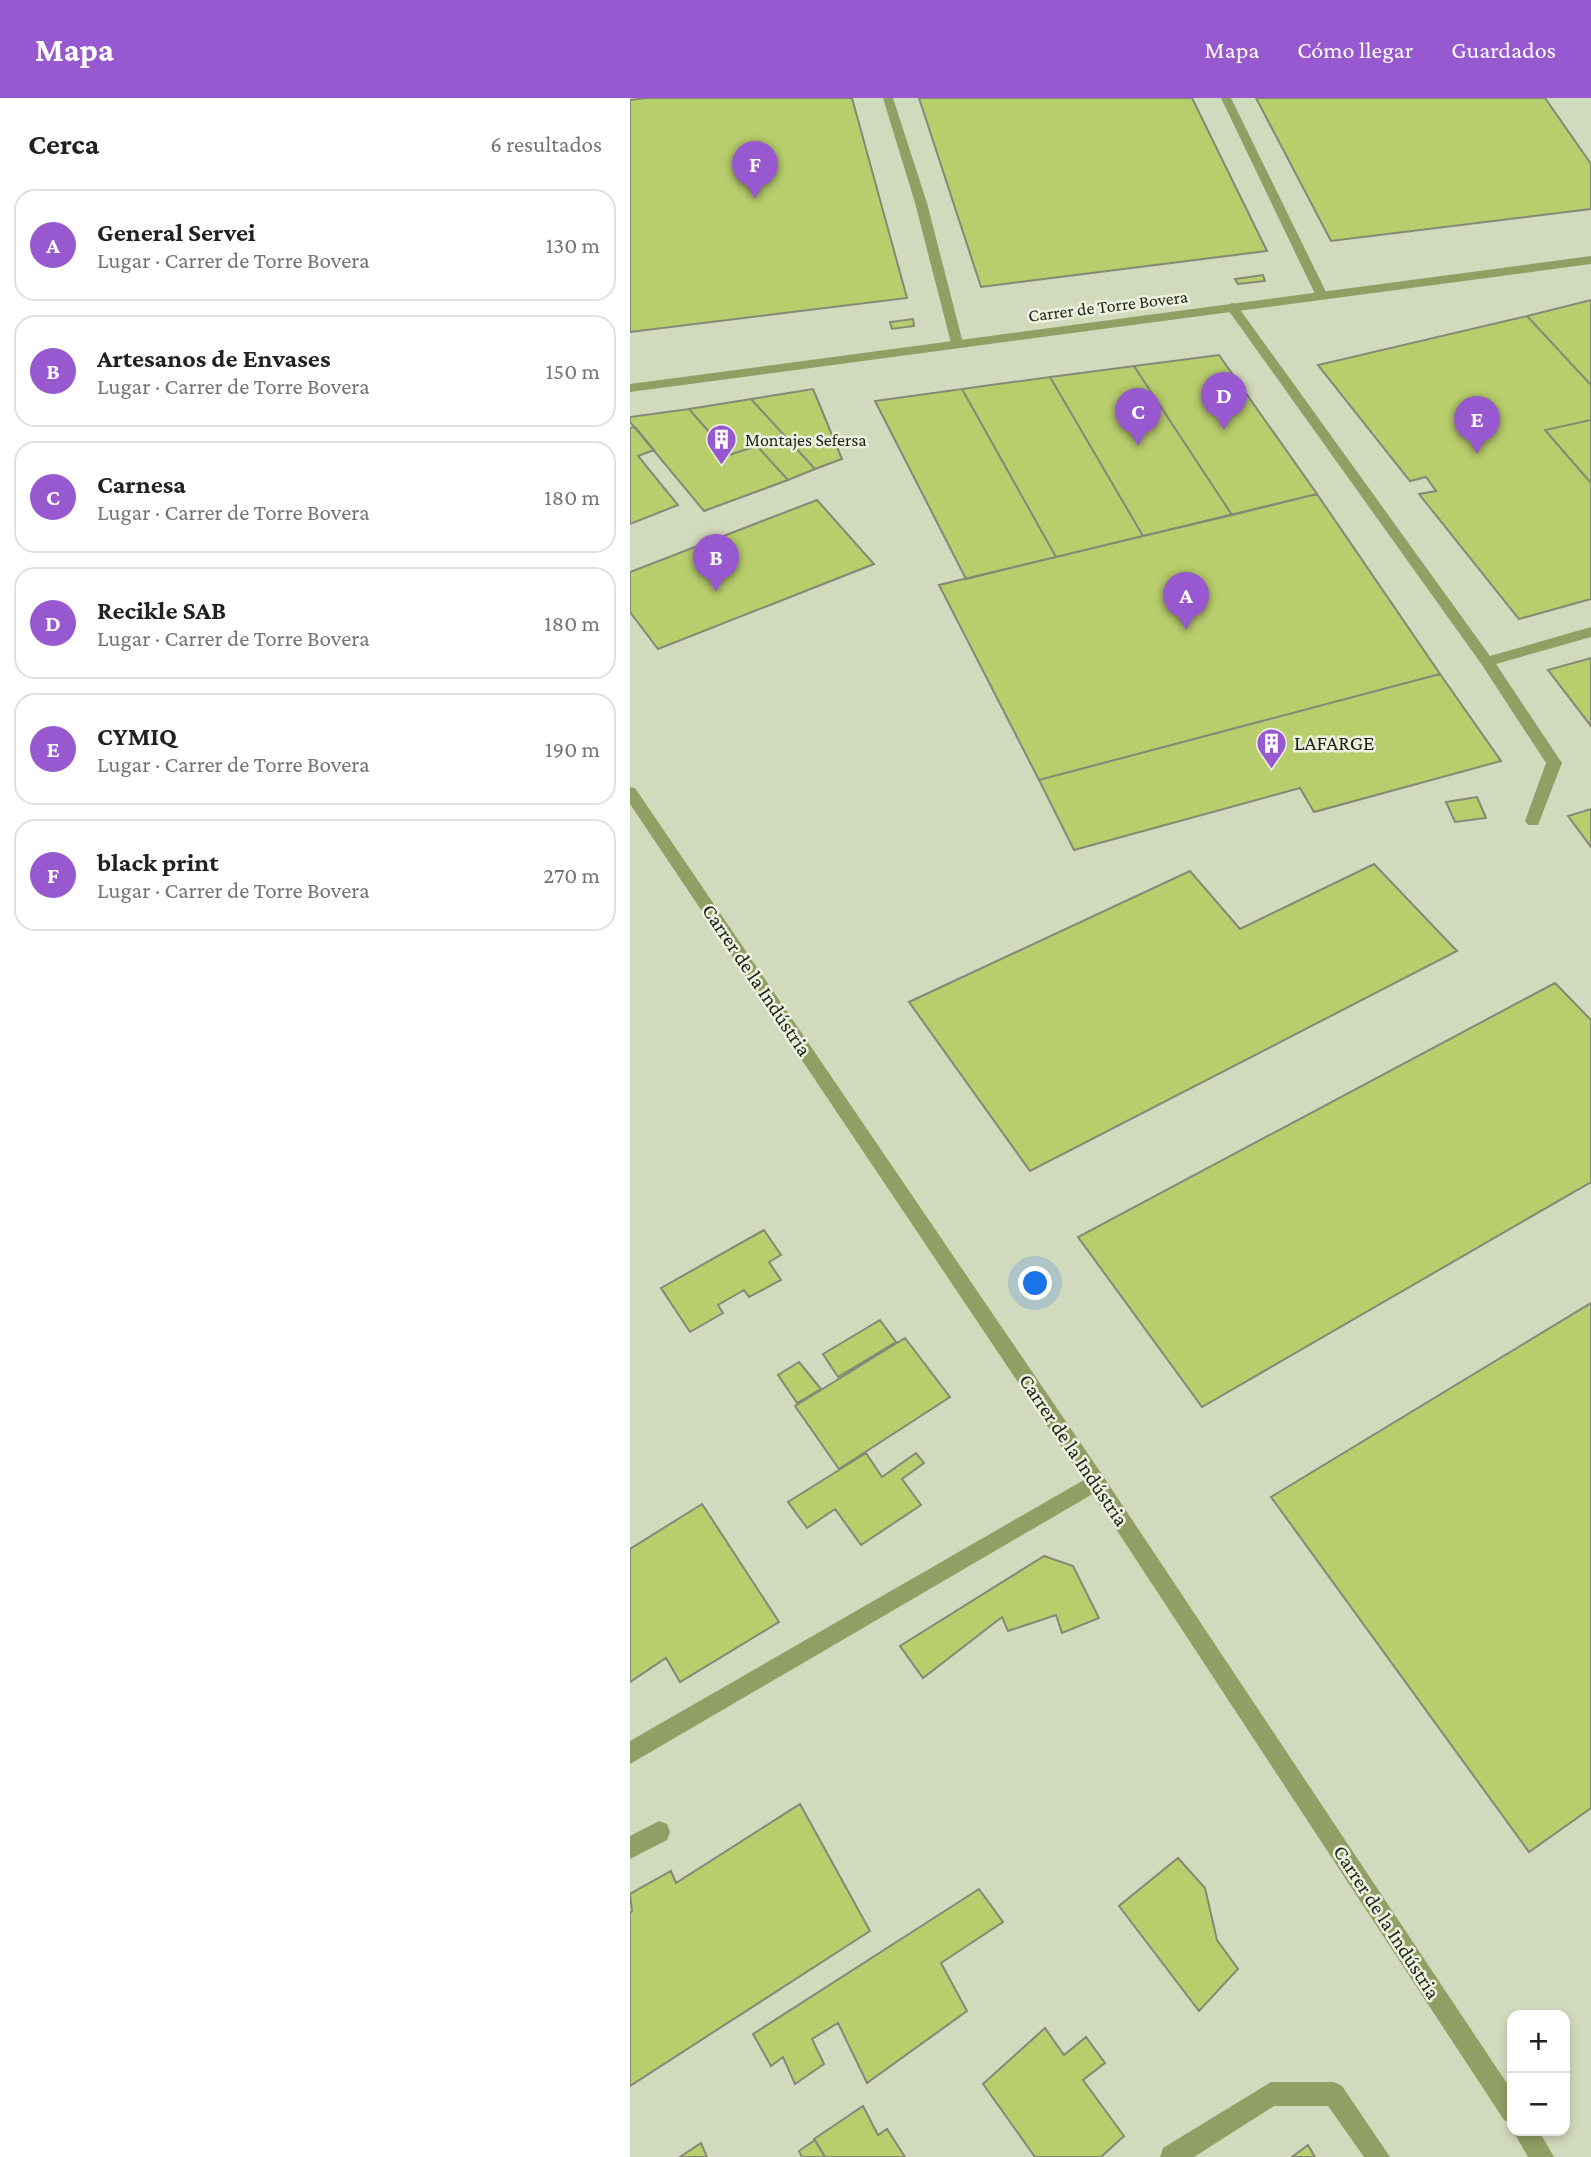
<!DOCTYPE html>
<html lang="es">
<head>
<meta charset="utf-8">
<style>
  :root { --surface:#fff; --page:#f6f6f6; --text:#202124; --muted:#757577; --line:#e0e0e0; --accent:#9859d0 }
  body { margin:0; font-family:"Crimson Pro",serif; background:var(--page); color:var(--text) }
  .controls { position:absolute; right:21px; bottom:21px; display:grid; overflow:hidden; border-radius:14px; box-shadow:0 4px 10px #0003 }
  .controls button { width:63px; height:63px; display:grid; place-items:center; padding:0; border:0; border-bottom:2px solid var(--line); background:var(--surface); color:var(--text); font:35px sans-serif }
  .you { position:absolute; left:406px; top:1186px; width:24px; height:24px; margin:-18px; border:5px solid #fff; border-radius:50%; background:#1a73e8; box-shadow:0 0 0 10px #1a73e833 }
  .badge { display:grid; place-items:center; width:46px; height:46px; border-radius:50%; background:var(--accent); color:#fff; font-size:23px; font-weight:700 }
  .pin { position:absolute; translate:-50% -58px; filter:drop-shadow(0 2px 4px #0008) }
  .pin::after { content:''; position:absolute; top:37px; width:24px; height:21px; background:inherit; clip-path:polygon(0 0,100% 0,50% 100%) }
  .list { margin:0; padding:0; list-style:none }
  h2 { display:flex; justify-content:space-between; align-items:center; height:91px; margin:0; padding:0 28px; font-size:30px }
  h2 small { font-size:23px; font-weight:400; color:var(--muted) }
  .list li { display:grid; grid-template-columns:46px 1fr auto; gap:21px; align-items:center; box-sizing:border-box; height:112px; margin:0 14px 14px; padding:0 14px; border:2px solid var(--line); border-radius:21px }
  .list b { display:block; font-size:26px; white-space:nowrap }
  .list p { margin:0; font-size:23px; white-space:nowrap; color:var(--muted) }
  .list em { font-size:23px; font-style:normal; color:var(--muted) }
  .map { position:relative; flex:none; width:961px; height:2059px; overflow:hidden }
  header { display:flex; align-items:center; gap:42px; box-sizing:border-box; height:98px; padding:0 35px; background:var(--accent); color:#fff }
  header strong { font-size:33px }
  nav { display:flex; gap:38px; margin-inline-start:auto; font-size:24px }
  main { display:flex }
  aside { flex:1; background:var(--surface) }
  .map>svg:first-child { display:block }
</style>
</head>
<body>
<header>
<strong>Mapa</strong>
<nav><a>Mapa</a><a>Cómo llegar</a><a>Guardados</a></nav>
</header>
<main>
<aside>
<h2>Cerca<small>6 resultados</small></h2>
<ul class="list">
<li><span class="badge">A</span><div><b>General Servei</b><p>Lugar · Carrer de Torre Bovera</p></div><em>130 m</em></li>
<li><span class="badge">B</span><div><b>Artesanos de Envases</b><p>Lugar · Carrer de Torre Bovera</p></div><em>150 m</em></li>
<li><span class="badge">C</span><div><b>Carnesa</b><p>Lugar · Carrer de Torre Bovera</p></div><em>180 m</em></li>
<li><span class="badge">D</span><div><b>Recikle SAB</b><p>Lugar · Carrer de Torre Bovera</p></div><em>180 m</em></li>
<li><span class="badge">E</span><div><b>CYMIQ</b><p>Lugar · Carrer de Torre Bovera</p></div><em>190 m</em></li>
<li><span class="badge">F</span><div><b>black print</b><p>Lugar · Carrer de Torre Bovera</p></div><em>270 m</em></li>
</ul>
</aside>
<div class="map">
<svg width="961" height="2059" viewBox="0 0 961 2059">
  <rect width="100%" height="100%" fill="#dfe5d0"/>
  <path fill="#d2dabe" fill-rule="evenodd" d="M0 0H961V2059H0ZM882 1917H935V2033H882Z"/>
  <path fill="#b8cd6c" stroke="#848976" stroke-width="2" d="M17 0H222L277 200 0 234V2Z
    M289 0H562L637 153 351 189Z
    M626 0H915L961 66V111L701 143Z
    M633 177 635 183 608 186 605 181Z
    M961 202V287L897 218Z
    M897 218 961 287V322L915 332 961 385V501L889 521 789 396 806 393 796 379 780 383 688 267Z
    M283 221 284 228 262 231 260 224Z
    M589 257 687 396 602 417 504 268Z
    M504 268 602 417 513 438 420 279Z
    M420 279 513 438 426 459 332 291Z
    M183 291 212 361 185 371 121 301Z
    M332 291 426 459 336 481 245 303Z
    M121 301 185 371 158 382 127 348 99 357 59 311Z
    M59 311 99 357 127 348 158 382 74 413 0 324V319Z
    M961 322V385L915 332Z
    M5 329 24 352 8 358 48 407 0 426V330Z
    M687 396 810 576 409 682 309 487Z
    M187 402 244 466 28 551 0 514V474Z
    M961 560V628L918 572Z
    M810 576 871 663 684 714 670 690 444 752 409 682Z
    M847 699 856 720 825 724 816 704Z
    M961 711V749L938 718Z
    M744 766 827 853 400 1073 279 904 560 773 610 831Z
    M925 885 961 922V1084L572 1309 448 1139Z
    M134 1132 151 1157 139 1164 151 1182 119 1199 114 1192 88 1207 93 1215 60 1234 31 1190Z
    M961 1205V1710L899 1754 641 1399Z
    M250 1222 266 1244 208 1279 193 1256Z
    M275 1240 320 1299 209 1371 165 1308Z
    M169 1264 191 1291 167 1305 148 1277Z
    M236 1355 252 1379 286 1355 294 1365 272 1381 291 1407 231 1447 205 1411 177 1430 158 1404Z
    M72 1406 149 1524 50 1584 36 1560 0 1584V1451Z
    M414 1458 443 1468 469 1520 432 1535 426 1517 378 1533 372 1519 293 1580 270 1548Z
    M170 1706 240 1833 0 1988V1815L2 1813 0 1796 41 1773 46 1785Z
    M548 1760 575 1790 587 1842 608 1871 569 1913 489 1808Z
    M349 1791 373 1824 311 1865 337 1913 237 1985 208 1925 182 1941 194 1966 165 1986 153 1959 141 1968 123 1936Z
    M415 1930 434 1957 456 1939 475 1965 453 1982 494 2038 471 2059H405L353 1986Z
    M233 2008 248 2037 257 2031 275 2059H195L184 2041Z
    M185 2042 195 2059H172L169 2053Z
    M71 2045 77 2059H50Z
    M678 2047 685 2059H662Z"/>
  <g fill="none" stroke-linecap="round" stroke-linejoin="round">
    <path fill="#919f64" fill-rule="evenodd" d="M253 0H263L297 105 333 245 331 248 327 249 321 245 285 105Z
      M591 0H601L698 198 696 201 686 198Z
      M602 205 606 206 860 558 961 529V539L866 566 932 665 908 727H898L895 723 916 665 852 567 596 209Z
      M466 1375 473 1378 476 1384 473 1390 0 1666V1643Z
      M29 1723 37 1726 40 1734 37 1742 0 1761V1738Z
      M641 1984H704L712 1988 760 2059H734L698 2008H644L564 2059H530L533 2050Z"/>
    <path fill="#919f64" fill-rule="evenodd" d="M961 158V166L0 294V286Z
      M0 689 5 690 473 1378 882 1993V2026L874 2022 459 1390 0 706Z
      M883 2033H909L924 2059H898Z"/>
  </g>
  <defs>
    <symbol id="building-pin" viewBox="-11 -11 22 30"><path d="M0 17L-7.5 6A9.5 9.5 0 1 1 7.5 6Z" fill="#9859d0" stroke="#ecf2dd"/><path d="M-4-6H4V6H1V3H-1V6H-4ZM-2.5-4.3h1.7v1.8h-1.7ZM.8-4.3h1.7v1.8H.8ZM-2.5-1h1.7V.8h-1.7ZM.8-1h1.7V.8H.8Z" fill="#fff"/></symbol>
  </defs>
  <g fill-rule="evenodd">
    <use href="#building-pin" x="74" y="324" width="35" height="47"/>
    <use href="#building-pin" x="624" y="628" width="35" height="47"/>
  </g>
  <g text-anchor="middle" stroke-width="5" stroke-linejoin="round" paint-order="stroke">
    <g font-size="18" fill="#1f211a" stroke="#ecf2dd">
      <text transform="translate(478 208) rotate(-7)" y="6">Carrer de Torre Bovera</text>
    </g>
    <g font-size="18" fill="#1f211a" stroke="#ecf2dd" text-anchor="start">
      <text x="115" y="348">Montajes Sefersa</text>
    </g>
    <g font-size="21" fill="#1f211a" stroke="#ecf2dd" text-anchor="start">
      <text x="664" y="652">LAFARGE</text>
    </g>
    <g font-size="21" fill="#1f211a" stroke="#ecf2dd">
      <text transform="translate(127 882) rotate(56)" y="7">Carrer de la Indústria</text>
      <text transform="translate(444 1352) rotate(56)" y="7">Carrer de la Indústria</text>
      <text transform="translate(757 1824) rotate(57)" y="7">Carrer de la Indústria</text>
    </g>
  </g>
</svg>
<div class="controls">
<button>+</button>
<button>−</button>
</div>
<div class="you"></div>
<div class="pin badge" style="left:556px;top:532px">A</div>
<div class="pin badge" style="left:86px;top:494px">B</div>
<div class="pin badge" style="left:508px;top:348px">C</div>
<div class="pin badge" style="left:594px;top:332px">D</div>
<div class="pin badge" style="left:847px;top:356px">E</div>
<div class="pin badge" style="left:125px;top:101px">F</div>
</div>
</main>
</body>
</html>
